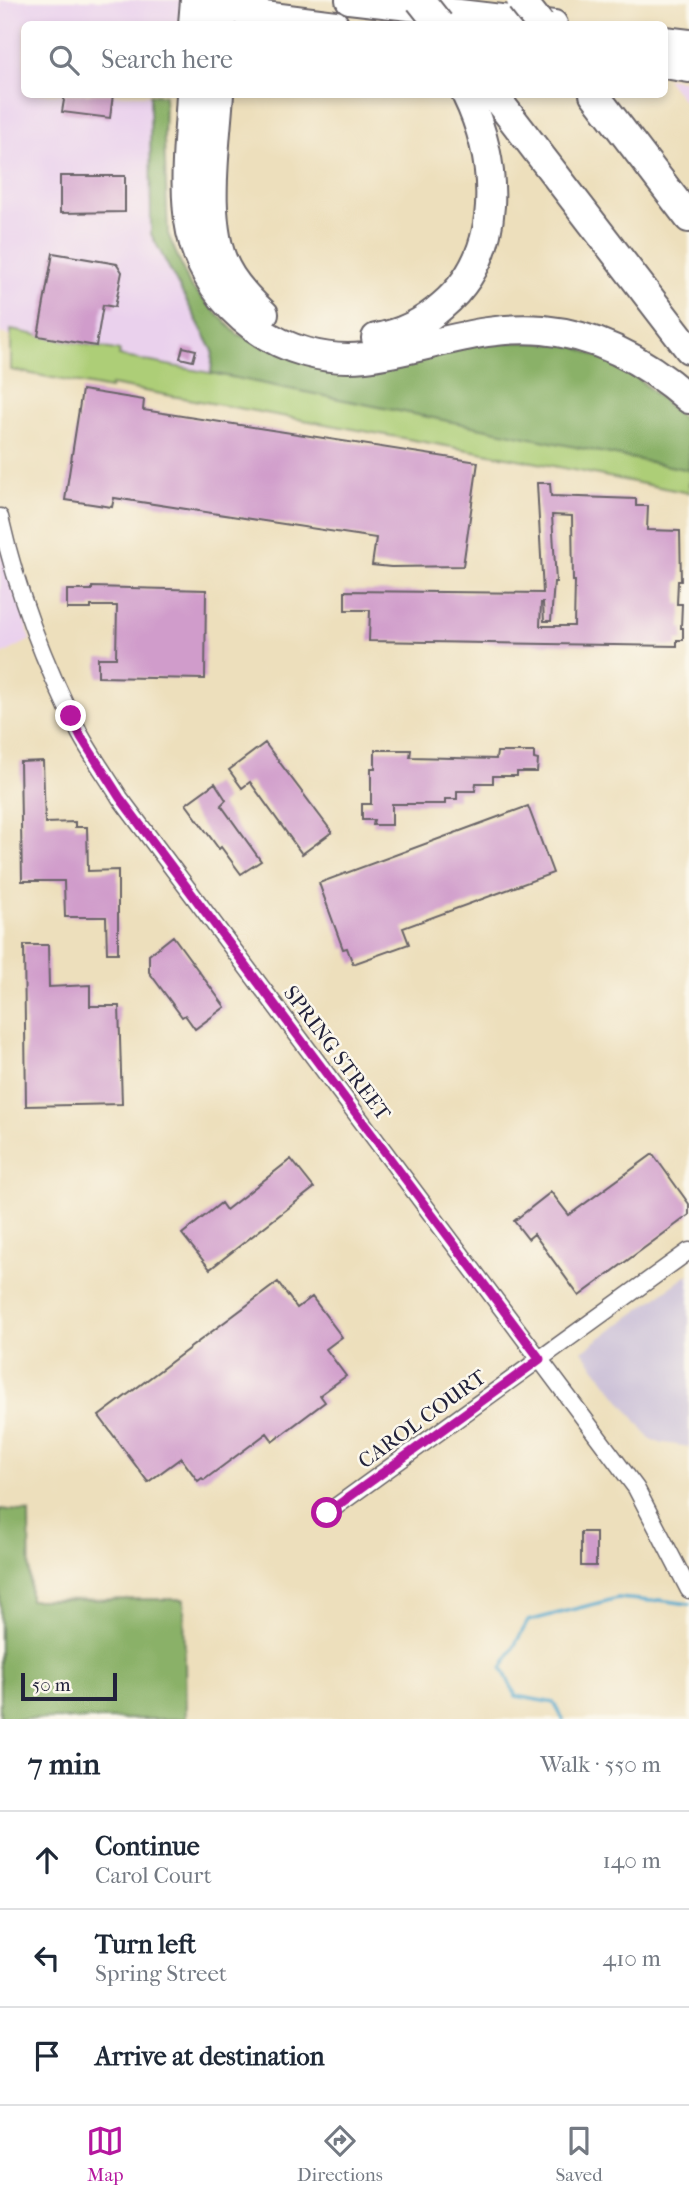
<!DOCTYPE html>
<html lang="en">
<head>
<meta charset="utf-8">
<style>
  :root { --surface:#fff; --page:#f2f2f3; --text:#1f2937; --muted:#747a83; --line:#e0e1e3; --accent:#b5179e }
  body { margin:0; font-family:"IM FELL French Canon",serif; background:var(--page); color:var(--text) }
  .scale { position:absolute; left:21px; bottom:18px; width:96px; box-sizing:border-box; padding-left:7px; border:4px solid #22223b; border-top:0; font-size:19px; line-height:24px; white-space:nowrap; color:#22223b; -webkit-text-stroke:5px #fbf7ec; paint-order:stroke }
  .stop { position:absolute; width:21px; height:21px; margin:-16px; border:5px solid #b5179e; border-radius:50%; background:#fff }
  .stop.end { background:#b5179e; border-color:#fff; box-shadow:0 2px 7px #0008 }
  .list { margin:0; padding:0; list-style:none }
  h2 { display:flex; justify-content:space-between; align-items:center; height:91px; margin:0; padding:0 28px; font-size:30px }
  h2 small { font-size:23px; font-weight:400; color:var(--muted) }
  .list li { display:grid; grid-template-columns:46px 1fr auto; gap:21px; align-items:center; box-sizing:border-box; height:98px; padding:0 28px; border-top:2px solid var(--line) }
  .list b { display:block; font-size:26px; white-space:nowrap }
  .list p { margin:0; font-size:23px; white-space:nowrap; color:var(--muted) }
  .list em { font-size:23px; font-style:normal; color:var(--muted) }
  .icon { flex:none; width:38px; height:38px; fill:none; stroke:currentColor; stroke-width:2; stroke-linecap:round; stroke-linejoin:round }
  .map { position:relative; flex:none; width:689px; height:1719px; overflow:hidden }
  .search { position:absolute; background:var(--surface); box-shadow:0 4px 10px #0003; left:21px; right:21px; top:21px; height:77px; display:flex; align-items:center; gap:18px; box-sizing:border-box; padding:0 24px; border-radius:10px; color:var(--muted); font-size:26px }
  .sheet { height:385px; background:var(--surface) }
  nav { display:flex; justify-content:space-around; align-items:center; box-sizing:border-box; height:98px; border-top:2px solid var(--line); background:var(--surface); font-size:19px; color:var(--muted) }
  nav a { display:grid; justify-items:center; gap:4px }
  nav .on { color:var(--accent) }
  .map>svg:first-child { display:block }
</style>
</head>
<body>
<div class="map">
<svg width="689" height="1719" viewBox="0 0 689 1719">
  <rect width="100%" height="100%" fill="#fbf7ec"/>
  <filter id="ink" filterUnits="userSpaceOnUse"><feTurbulence type="fractalNoise" baseFrequency=".0143" numOctaves="2"/><feDisplacementMap in="SourceGraphic" scale="14" xChannelSelector="R" yChannelSelector="G"/><feConvolveMatrix kernelMatrix="1 2 1 2 8 2 1 2 1" color-interpolation-filters="sRGB"/></filter>
  <filter id="wash" filterUnits="userSpaceOnUse"><feTurbulence type="fractalNoise" baseFrequency=".00686" numOctaves="4" result="noise"/><feDisplacementMap in="SourceGraphic" scale="28" xChannelSelector="R" yChannelSelector="G"/><feGaussianBlur stdDeviation="1.57" result="paint"/><feColorMatrix in="noise" values="0 0 0 0 0 0 0 0 0 0 0 0 0 0 0 0 0 1.4 0 .05"/><feComposite in="paint" operator="in"/></filter>
  <g filter="url(#wash)">
    <rect width="100%" height="100%" fill="#eddfbc"/>
    <path fill="#ead1ed" d="M0 0H251L171 24H24V94L150 95 151 234 213 351 211 373 119 356V350L12 330 11 336 0 333Z
      M666 78 689 81V108Z
      M0 527 30 640 0 656Z"/>
    <path fill="#cabfd7" d="M689 1274V1447L652 1441 582 1351Z"/>
    <path fill="#adce77" stroke="#687859" stroke-width="2" d="M11 330 120 351 119 356 689 463V493L523 460 111 385 110 389 11 370Z"/>
    <path fill="#8ab168" stroke="#566a52" stroke-width="2" d="M150 95H165L164 139 168 234 190 286 237 334 290 356 481 343 528 342 572 345 630 371 689 424V470L211 373 213 351 151 234Z
      M0 1509 29 1512 30 1600 184 1599 186 1719H0Z"/>
    <g fill="none" stroke-linecap="round" stroke-linejoin="round">
      <path stroke="#4da5ca" stroke-width="3.5" d="M563 1719 554 1703 516 1696 502 1668 528 1621 618 1598 651 1601 659 1600 689 1604"/>
    </g>
    <g id="blocks">
      <path fill="#d09ccb" fill-rule="evenodd" d="M65 94H113L110 118 62 112Z
        M60 176H125V212L60 213Z
        M53 253 117 264 122 272 115 307 103 305 96 346 38 336Z
        M183 347 196 350 193 361 180 358Z
        M82 390 144 400 143 410 478 462 463 566 391 567 372 565 376 538 114 498 112 507 65 500Z
        M537 483H550L551 496 636 499V506H648L647 530 680 531 681 581H678L677 604H682L681 628H683V640H677V646L369 641 370 610H345V591L543 593ZM552 515 572 516 573 581H575L574 626H540L541 603H543L544 621H551L554 582H556Z
        M92 587 206 590 205 679 98 677V658H116L117 606H91V609H67V590H92Z
        M265 743 332 832 302 854 250 782 242 788 229 770Z
        M375 750H411L410 757 496 759 497 752H534V759L538 760 537 772H517V776H493V783H476L475 791H457V799H445V804H392V825H373L374 820H362V804H371V768H375Z
        M43 761 45 823 75 822V827H87L88 871 118 870V953H107L106 917H65L64 881H22L20 762Z
        M215 783 226 800 221 805 261 861 241 874 221 847 219 849 186 804Z
        M528 806 553 873 403 928 409 944 353 964 347 948 343 949 319 883Z
        M173 936 225 1007 195 1029 185 1015 182 1017 149 972V955Z
        M24 945H48L49 987 90 985V1006H119L122 1104 26 1106Z
        M653 1154 689 1204V1215L579 1296 534 1234 528 1239 514 1221 551 1192 569 1215Z
        M291 1159 314 1188 210 1269 182 1234 221 1203 226 1210Z
        M278 1282 297 1308 312 1297 342 1337 326 1349 346 1376 320 1395 325 1402 273 1441 267 1433 204 1480 202 1478 198 1481 181 1458 148 1482 99 1416Z
        M581 1532H596V1566H581Z"/>
    </g>
  </g>
  <g filter="url(#ink)">
    <use href="#blocks" fill-opacity="0" stroke="#696468" stroke-width="2"/>
    <g fill="none" stroke-linecap="round" stroke-linejoin="round">
      <defs>
        <path id="minor" d="M0 517C17 592 45 666 80 734 92 756 107 777 120 798L636 1488 689 1590
          M327 1513 689 1251"/>
        <path id="trunk" d="M222 0 242 12 335 24
          M349 0 554 24
          M664 40 689 43
          M664 65 689 69"/>
        <path id="motorway" d="M217 0 221 24
          M193 24 195 0
          M191 94C189 139 182 188 191 232 208 311 285 366 365 357 425 350 481 324 543 330 599 335 647 362 689 399
          M219 94C216 144 203 224 226 268 235 286 250 301 264 314
          M493 94 689 349
          M594 94 689 218
          M376 338C401 334 423 323 442 306 505 253 499 162 466 94"/>
      </defs>
      <use href="#minor" stroke="#696468" stroke-width="19"/>
      <use href="#trunk" stroke="#696468" stroke-width="30"/>
      <use href="#motorway" stroke="#696468" stroke-width="32"/>
      <use href="#minor" stroke="#fff" stroke-width="16"/>
      <use href="#trunk" stroke="#fff" stroke-width="26"/>
      <use href="#motorway" stroke="#fff" stroke-width="28"/>
      <defs>
        <path id="motorway-bridge" d="M420 0 439 24
          M521 0 540 24"/>
      </defs>
      <use href="#motorway-bridge" stroke="#696468" stroke-width="32" stroke-linecap="butt"/>
      <use href="#motorway-bridge" stroke="#fff" stroke-width="28"/>
    </g>
  </g>
  <g fill="none" stroke-linecap="round" stroke-linejoin="round" filter="url(#ink)">
    <path stroke="#b5179e" stroke-width="9" d="M71 716 81 737 120 798 540 1359 327 1513"/>
  </g>
  <g text-anchor="middle" stroke-width="5" stroke-linejoin="round" paint-order="stroke">
    <g font-size="21" fill="#22223b" stroke="#fbf7ec">
      <text transform="translate(337 1053) rotate(53)" y="7">SPRING STREET</text>
      <text transform="translate(422 1419) rotate(-36)" y="7">CAROL COURT</text>
    </g>
  </g>
</svg>
<div class="scale">50 m</div>
<div class="stop" style="left:327px;top:1513px"></div>
<div class="stop end" style="left:71px;top:716px"></div>
<div class="search"><svg class="icon" aria-label="search" viewBox="0 0 24 24"><circle cx="10" cy="10" r="6"/><path d="M15 15l6 6"/></svg>Search here</div>
</div>
<section class="sheet">
<h2>7 min<small>Walk · 550 m</small></h2>
<ul class="list">
<li><svg class="icon" aria-label="ahead" viewBox="0 0 24 24"><path d="M12 20V5M6 11l6-6 6 6"/></svg><div><b>Continue</b><p>Carol Court</p></div><em>140 m</em></li>
<li><svg class="icon" aria-label="left" viewBox="0 0 24 24"><path d="M17 20v-9H6M10 6l-5 5 5 5"/></svg><div><b>Turn left</b><p>Spring Street</p></div><em>410 m</em></li>
<li><svg class="icon" aria-label="arrive" viewBox="0 0 24 24"><path d="M6 21V4h12l-3 4 3 4H6"/></svg><div><b>Arrive at destination</b></div></li>
</ul>
</section>
<nav>
<a class="on"><svg class="icon" aria-label="map" viewBox="0 0 24 24"><path d="M3 6l6-2 6 2 6-2v14l-6 2-6-2-6 2zM9 4v14M15 6v14"/></svg>Map</a>
<a><svg class="icon" aria-label="directions" viewBox="0 0 24 24"><path d="M12 3l9 9-9 9-9-9zM9 14v-3h6M13 9l2 2-2 2"/></svg>Directions</a>
<a><svg class="icon" aria-label="saved" viewBox="0 0 24 24"><path d="M7 4h10v16l-5-4-5 4z"/></svg>Saved</a>
</nav>
</body>
</html>
